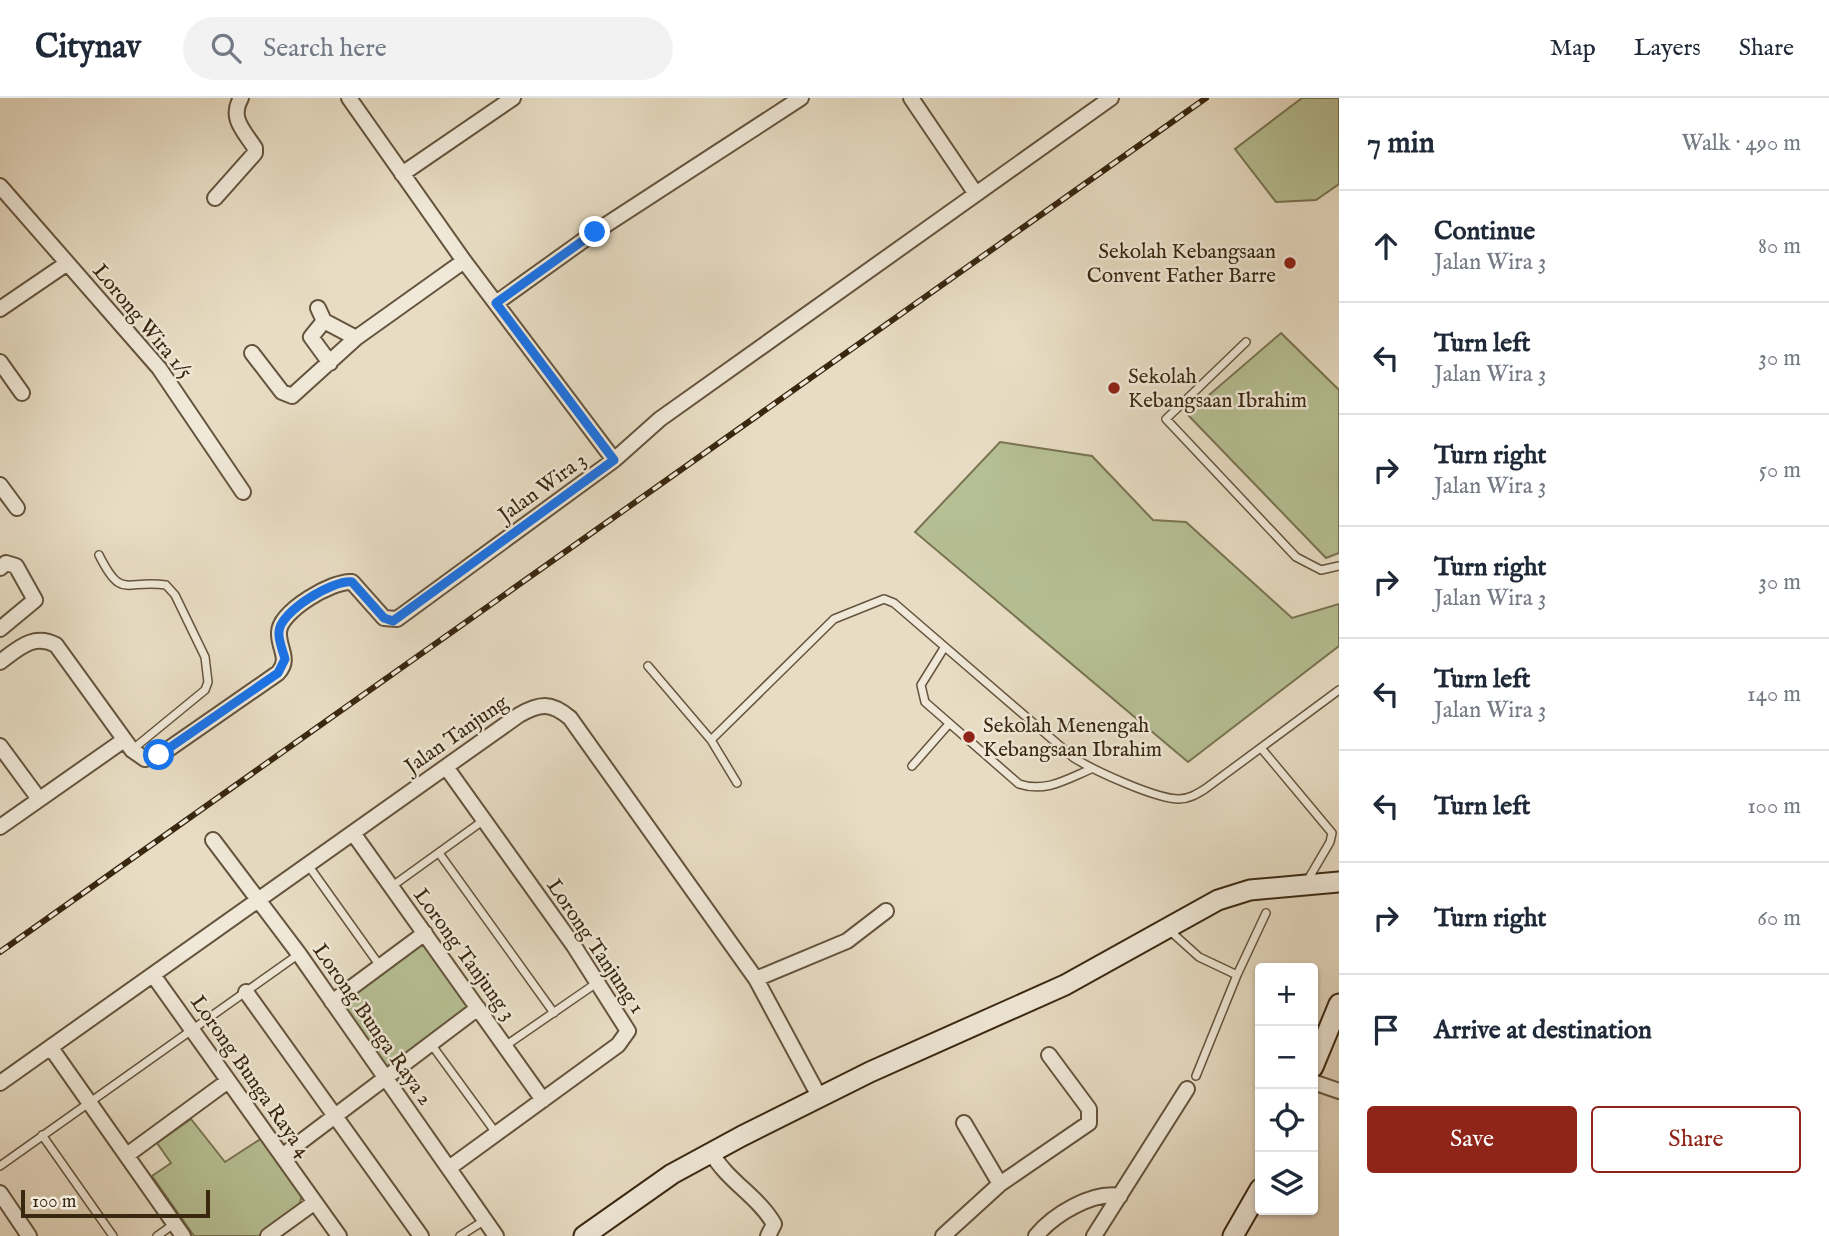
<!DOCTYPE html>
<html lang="en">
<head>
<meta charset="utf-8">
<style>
  :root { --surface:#fff; --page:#f2f2f3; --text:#1f2937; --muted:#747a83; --line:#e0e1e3; --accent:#8f2418 }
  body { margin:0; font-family:"IM FELL English",serif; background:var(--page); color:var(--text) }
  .controls { position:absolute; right:21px; bottom:21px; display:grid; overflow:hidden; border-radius:7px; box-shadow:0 2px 5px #0004 }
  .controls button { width:63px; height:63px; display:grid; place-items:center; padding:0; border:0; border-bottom:2px solid var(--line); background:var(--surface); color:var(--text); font:35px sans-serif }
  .scale { position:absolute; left:21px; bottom:18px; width:189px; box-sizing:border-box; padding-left:7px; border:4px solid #392710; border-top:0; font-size:19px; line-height:24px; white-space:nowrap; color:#392710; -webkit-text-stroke:5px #f0e9d9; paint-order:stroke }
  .stop { position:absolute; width:21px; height:21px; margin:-16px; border:5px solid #1a73e8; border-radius:50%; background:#fff }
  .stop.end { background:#1a73e8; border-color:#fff; box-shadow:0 2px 7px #0008 }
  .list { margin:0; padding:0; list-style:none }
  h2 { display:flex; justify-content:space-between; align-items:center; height:91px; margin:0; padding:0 28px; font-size:30px }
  h2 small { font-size:23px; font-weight:400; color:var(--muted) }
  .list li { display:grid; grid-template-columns:46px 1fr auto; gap:21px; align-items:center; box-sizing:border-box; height:112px; padding:0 28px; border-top:2px solid var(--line) }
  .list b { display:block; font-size:26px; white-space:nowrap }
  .list p { margin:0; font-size:23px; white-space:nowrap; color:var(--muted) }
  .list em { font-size:23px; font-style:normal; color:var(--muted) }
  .actions { display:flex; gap:14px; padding:21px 28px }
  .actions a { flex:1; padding:16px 0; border:2px solid var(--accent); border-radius:7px; text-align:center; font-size:24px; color:var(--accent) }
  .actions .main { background:var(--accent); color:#fff }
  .icon { flex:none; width:38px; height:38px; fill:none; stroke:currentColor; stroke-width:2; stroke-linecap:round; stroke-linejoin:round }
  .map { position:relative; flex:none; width:1339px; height:1138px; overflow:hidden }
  header { display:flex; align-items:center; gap:42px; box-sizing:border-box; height:98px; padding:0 35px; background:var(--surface); border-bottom:2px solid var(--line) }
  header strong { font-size:33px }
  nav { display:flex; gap:38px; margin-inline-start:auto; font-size:24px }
  .search { width:490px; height:63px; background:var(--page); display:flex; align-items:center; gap:18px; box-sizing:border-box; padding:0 24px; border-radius:38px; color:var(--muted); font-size:26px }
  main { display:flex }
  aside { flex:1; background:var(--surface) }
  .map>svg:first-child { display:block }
</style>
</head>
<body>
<header>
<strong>Citynav</strong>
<div class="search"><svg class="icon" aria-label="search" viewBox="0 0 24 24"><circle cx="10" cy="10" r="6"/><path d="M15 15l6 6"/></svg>Search here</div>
<nav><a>Map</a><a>Layers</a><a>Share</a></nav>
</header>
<main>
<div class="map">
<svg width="1339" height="1138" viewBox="0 0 1339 1138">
  <rect width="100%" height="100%" fill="#e8ddc4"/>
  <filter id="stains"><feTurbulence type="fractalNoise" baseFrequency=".00286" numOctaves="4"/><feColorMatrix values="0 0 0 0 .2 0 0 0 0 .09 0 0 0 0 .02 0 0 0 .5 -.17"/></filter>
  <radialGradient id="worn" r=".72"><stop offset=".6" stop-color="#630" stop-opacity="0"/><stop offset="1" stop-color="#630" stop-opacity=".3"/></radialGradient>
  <path fill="#b6c094" stroke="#787452" stroke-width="2" d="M1302 0H1339V86L1316 102 1276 104 1235 51Z
    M1281 235 1339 292V455L1326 460 1187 316Z
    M1000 344 1092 358 1153 422 1186 424 1292 520 1339 506V548L1188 664 915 434Z
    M421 843 470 911 387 972 339 904Z
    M191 1021 225 1064 262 1040 302 1096 299 1110 260 1138H194L152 1078 171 1065 157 1045Z"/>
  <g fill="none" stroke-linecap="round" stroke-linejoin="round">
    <defs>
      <path id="lane" d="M1246 244 1166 321 1296 459 1321 472 1339 468
        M99 457C122 503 125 481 166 487L175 497 205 559 208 584 205 592 133 651
        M944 550 921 587 925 604 1019 686C1046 695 1067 681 1091 671
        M648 568 711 642 737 685
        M711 642 834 521 884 501 894 505 1074 660C1095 673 1156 701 1179 701 1189 701 1197 696 1205 691L1339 592
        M1261 650 1332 735 1330 744 1306 785
        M912 668 948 627
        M439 755 554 915
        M308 767 380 868
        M391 789 484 722
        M1169 832 1199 859 1237 877 1196 978
        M1237 877 1266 815
        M431 946 496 1035
        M505 948 598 884
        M42 1037 113 1138
        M0 1068 299 856
        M157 1138 174 1126
        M460 1138 485 1122"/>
      <path id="street" d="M349 0 464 163 614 362
        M911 0 976 96
        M402 76 513 0
        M0 88 159 270 243 394
        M215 100 255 55V50C244 33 229 20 241 0
        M496 205 595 134 801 0
        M318 210 324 223 356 240
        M0 211 66 166
        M324 223 311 239 330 265
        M252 255 282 294 292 298 356 240 464 163
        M0 264 22 295
        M0 387 17 410
        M0 470 6 465 16 468 35 502 0 531
        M0 564C18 551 33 535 56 547L132 652 145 661 160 657 278 575C291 561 278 550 279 534 280 513 333 482 352 484L384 520 397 521 614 362 660 321 1111 0
        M0 648 39 701
        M446 669 574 848 628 933 618 947 449 1070
        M0 729 124 642
        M353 735 543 1002
        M213 742 299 856 496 1138
        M153 877 339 1138
        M756 881 847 843 886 813
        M246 894 421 1138
        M332 904 425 835
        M51 950 183 1138
        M1313 984 1339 993
        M0 985 519 617C540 605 551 604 570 620L756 881 819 998
        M964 1025 1000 1086
        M711 1054C727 1083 758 1098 774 1126L768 1138
        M127 1057 228 983
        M282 1058 478 910
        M0 1095 29 1138
        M268 1138 315 1104
        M943 1138 1000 1086 1089 1025V1011L1049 957
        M1036 1138C1053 1117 1092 1093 1120 1098
        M1094 1138 1187 991"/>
      <path id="secondary" d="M1313 969 1339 906
        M584 1138 672 1076 742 1038 870 974 1065 887 1218 802 1250 792 1339 784
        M1233 1138 1260 1091"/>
    </defs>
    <use href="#lane" stroke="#65543d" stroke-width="10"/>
    <use href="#street" stroke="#65543d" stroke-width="18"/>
    <use href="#secondary" stroke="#392710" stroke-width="23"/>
    <use href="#lane" stroke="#f0e9d9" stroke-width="7"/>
    <use href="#street" stroke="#f0e9d9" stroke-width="14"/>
    <use href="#secondary" stroke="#f0e9d9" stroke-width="19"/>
    <defs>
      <path id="rail" d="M0 854 1206 0"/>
    </defs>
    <use href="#rail" stroke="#392710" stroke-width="6"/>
    <use href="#rail" stroke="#f0e9d9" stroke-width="3.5" stroke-dasharray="10" stroke-linecap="butt"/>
  </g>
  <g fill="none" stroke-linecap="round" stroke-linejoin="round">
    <path stroke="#1a73e8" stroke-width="9" d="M159 657 278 575 285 561C283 553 278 542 279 534 279 514 334 481 352 484L384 520 393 523 614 362 496 205 595 134"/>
  </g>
  <g fill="#8f2418" stroke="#f0e9d9" stroke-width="2.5">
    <circle cx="1290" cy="165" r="7"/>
    <circle cx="1114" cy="290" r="7"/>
    <circle cx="969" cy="639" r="7"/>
  </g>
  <g text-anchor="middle" stroke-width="5" stroke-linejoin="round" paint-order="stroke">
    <g font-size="21" fill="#392710" stroke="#f0e9d9" text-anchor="start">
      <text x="1276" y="160" text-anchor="end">Sekolah Kebangsaan<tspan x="1276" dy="24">Convent Father Barre</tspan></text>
      <text x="1128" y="285">Sekolah<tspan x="1128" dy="24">Kebangsaan Ibrahim</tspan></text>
      <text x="983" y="634">Sekolah Menengah<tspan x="983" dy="24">Kebangsaan Ibrahim</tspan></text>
    </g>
    <g font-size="21" fill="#392710" stroke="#f0e9d9">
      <text transform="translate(143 223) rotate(50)" y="7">Lorong Wira 1/5</text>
      <text transform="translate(542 389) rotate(-36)" y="7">Jalan Wira 3</text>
      <text transform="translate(456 636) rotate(-35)" y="7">Jalan Tanjung</text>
      <text transform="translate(596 848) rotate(56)" y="7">Lorong Tanjung 1</text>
      <text transform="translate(465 856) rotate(54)" y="7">Lorong Tanjung 3</text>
      <text transform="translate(373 926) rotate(55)" y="7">Lorong Bunga Raya 2</text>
      <text transform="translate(251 978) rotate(55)" y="7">Lorong Bunga Raya 4</text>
    </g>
  </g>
  <rect width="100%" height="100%" filter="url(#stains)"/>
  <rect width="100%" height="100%" fill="url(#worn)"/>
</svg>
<div class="controls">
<button>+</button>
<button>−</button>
<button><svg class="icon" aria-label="locate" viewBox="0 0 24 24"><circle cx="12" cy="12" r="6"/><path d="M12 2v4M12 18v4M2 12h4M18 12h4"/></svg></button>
<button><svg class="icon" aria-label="layers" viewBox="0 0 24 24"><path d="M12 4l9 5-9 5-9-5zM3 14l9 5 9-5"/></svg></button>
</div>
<div class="scale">100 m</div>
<div class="stop" style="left:159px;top:657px"></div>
<div class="stop end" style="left:595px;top:134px"></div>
</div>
<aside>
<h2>7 min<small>Walk · 490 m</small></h2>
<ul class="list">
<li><svg class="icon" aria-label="ahead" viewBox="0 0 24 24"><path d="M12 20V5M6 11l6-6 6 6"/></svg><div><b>Continue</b><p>Jalan Wira 3</p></div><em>80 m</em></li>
<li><svg class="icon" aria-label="left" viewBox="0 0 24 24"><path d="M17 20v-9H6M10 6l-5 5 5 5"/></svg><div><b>Turn left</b><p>Jalan Wira 3</p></div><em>30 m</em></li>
<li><svg class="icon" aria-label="right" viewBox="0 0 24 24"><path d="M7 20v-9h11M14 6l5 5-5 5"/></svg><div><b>Turn right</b><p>Jalan Wira 3</p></div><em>50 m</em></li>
<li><svg class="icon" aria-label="right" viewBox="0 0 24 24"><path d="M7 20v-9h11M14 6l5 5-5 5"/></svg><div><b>Turn right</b><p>Jalan Wira 3</p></div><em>30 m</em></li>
<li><svg class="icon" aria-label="left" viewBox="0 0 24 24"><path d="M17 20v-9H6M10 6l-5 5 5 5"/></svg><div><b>Turn left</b><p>Jalan Wira 3</p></div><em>140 m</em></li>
<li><svg class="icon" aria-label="left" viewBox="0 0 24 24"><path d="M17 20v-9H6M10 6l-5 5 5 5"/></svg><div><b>Turn left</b></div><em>100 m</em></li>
<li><svg class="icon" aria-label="right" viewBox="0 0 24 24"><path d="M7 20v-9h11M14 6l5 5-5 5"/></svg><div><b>Turn right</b></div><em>60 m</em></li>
<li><svg class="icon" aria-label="arrive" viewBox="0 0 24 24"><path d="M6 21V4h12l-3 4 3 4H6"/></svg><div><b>Arrive at destination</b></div></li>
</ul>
<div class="actions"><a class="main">Save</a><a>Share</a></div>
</aside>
</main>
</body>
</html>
